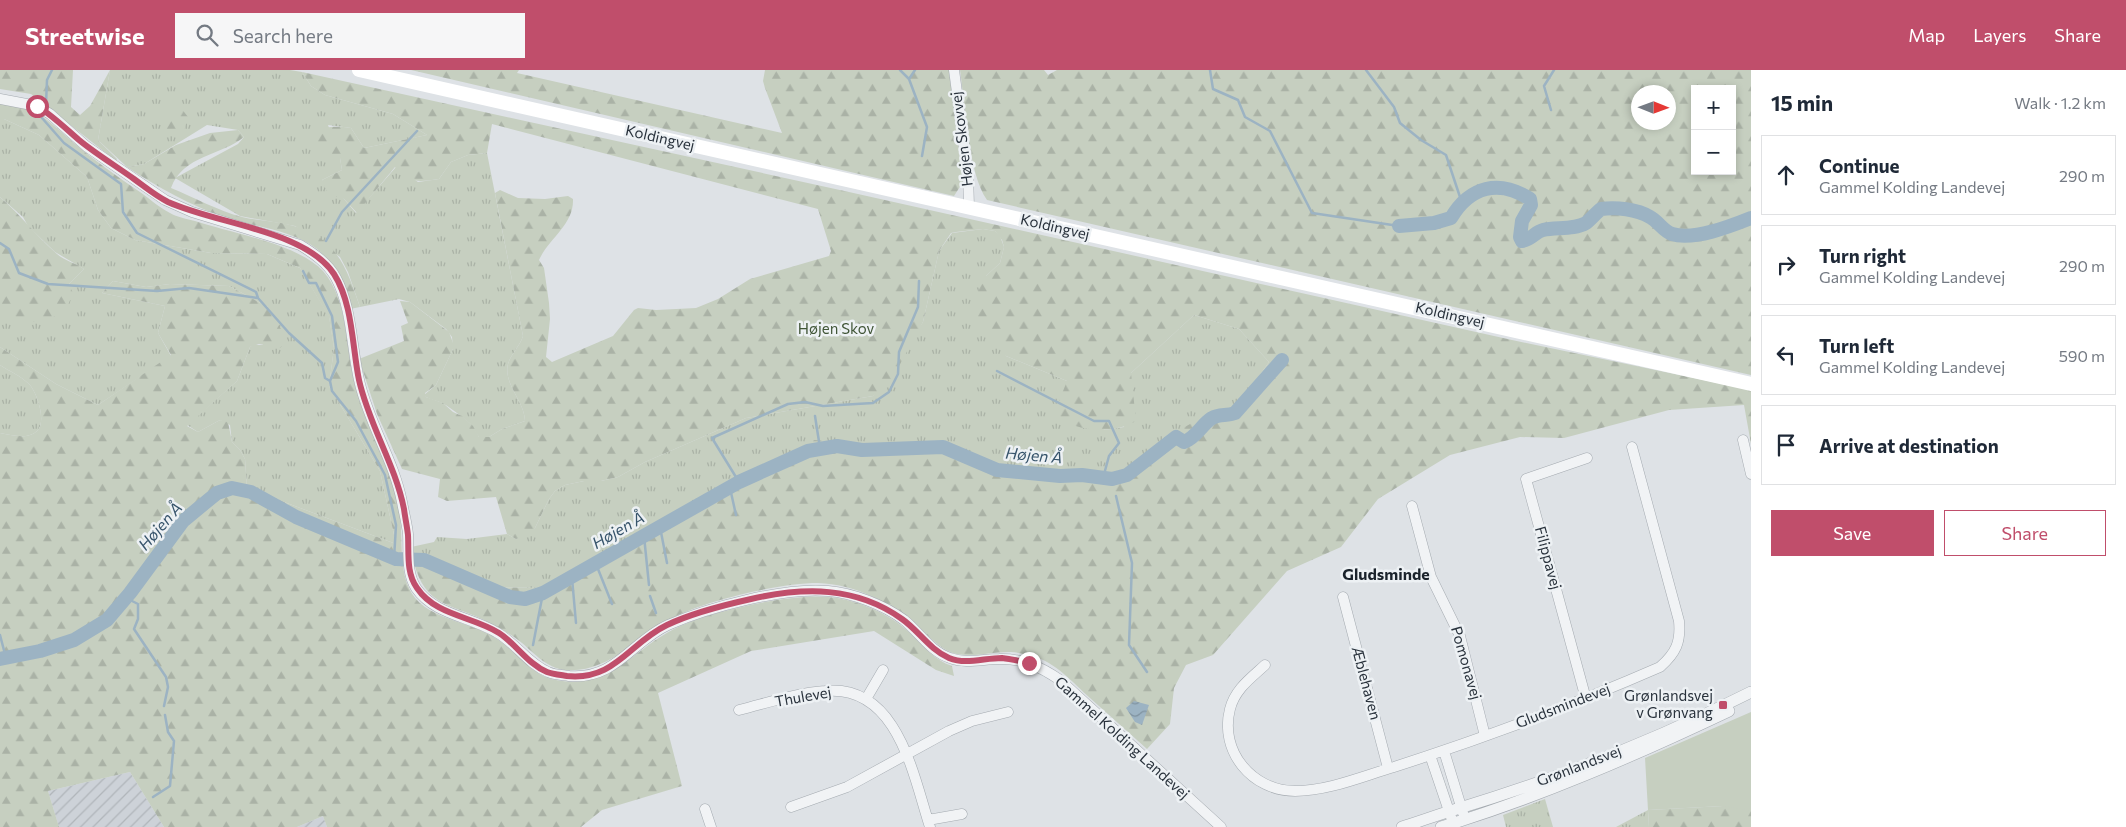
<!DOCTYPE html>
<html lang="en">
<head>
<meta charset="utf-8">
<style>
  :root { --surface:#fff; --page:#f6f6f7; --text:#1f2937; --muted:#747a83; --line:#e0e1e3; --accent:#c04e6b }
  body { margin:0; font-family:Commissioner,sans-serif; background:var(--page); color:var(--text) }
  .controls { position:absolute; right:15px; top:15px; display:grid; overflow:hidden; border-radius:0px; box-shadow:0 2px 8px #0003 }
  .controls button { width:45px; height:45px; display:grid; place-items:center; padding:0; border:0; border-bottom:1px solid var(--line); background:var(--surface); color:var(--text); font:25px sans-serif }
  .compass { position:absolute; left:1631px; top:15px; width:45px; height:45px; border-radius:50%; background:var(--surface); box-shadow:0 2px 8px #0003; rotate:91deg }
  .stop { position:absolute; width:15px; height:15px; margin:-11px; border:4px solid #c04e6b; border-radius:50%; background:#fff }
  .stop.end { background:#c04e6b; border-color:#fff; box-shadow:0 1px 5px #0008 }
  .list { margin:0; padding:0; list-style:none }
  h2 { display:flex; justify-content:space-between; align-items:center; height:65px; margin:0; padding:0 20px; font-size:21px }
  h2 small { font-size:16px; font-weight:400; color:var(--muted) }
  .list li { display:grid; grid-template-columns:32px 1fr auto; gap:15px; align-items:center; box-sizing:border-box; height:80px; margin:0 10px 10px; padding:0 10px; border:1px solid var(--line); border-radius:0px }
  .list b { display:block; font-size:19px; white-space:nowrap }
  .list p { margin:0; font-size:16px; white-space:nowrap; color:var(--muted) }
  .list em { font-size:16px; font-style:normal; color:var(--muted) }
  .actions { display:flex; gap:10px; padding:15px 20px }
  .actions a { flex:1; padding:11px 0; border:1px solid var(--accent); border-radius:0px; text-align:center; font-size:18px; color:var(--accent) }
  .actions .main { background:var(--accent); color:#fff }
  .icon { flex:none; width:28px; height:28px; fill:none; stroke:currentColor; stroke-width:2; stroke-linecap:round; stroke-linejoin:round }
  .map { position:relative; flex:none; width:1751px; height:757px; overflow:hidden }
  header { display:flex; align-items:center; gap:30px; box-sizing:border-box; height:70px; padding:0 25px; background:var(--accent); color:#fff }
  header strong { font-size:24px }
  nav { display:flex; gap:28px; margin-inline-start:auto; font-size:18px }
  .search { width:350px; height:45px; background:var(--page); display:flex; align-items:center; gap:12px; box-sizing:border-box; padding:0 18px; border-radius:0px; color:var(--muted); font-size:19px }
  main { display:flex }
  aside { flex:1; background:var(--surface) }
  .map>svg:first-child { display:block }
</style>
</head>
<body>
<header>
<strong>Streetwise</strong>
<div class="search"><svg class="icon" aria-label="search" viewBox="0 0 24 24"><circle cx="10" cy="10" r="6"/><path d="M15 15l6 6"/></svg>Search here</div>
<nav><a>Map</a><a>Layers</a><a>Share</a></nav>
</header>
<main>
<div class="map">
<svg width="1751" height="757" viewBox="0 0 1751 757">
  <defs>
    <pattern id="industrial-furrows" width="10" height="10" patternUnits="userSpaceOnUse" patternTransform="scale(1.25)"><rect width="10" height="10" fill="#cdd2d8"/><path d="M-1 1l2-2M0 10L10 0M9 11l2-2" fill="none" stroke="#b0b5ba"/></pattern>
    <pattern id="grass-tufts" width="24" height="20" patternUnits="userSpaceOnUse" patternTransform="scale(1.25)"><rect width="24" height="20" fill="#c6cfc0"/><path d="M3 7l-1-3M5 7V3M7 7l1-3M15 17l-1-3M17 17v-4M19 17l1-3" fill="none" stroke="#aab2a6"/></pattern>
    <pattern id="forest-firs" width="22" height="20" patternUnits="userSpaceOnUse" patternTransform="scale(1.25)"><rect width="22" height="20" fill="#c6cfc0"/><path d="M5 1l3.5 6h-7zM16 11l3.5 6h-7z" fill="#aab2a6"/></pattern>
    <pattern id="water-waves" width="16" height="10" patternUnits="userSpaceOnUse" patternTransform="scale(1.25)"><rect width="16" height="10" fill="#9cb3c3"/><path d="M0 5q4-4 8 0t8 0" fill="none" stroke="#7f92a0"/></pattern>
  </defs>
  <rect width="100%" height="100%" fill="#dee2e6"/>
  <path fill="url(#industrial-furrows)" d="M130 702 164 757H59L48 721Z
    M323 746 327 757H297Z"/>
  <path fill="url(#grass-tufts)" d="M110 0H290L302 2 311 16 325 25 393 44 427 65 364 78 351 58 328 55 340 88 342 100 322 110 344 129 356 143 396 97 418 112 439 109 451 92 468 85 487 83 523 266C520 276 511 284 508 294 503 314 525 332 525 351L502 359 489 367H479C476 364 475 360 473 357 470 352 447 335 442 333 436 330 429 330 424 325L436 315 453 279 452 267 446 259 410 232 399 229 360 237 348 202 340 187 295 156 240 146 175 108 238 74 244 67 238 60 207 55 144 94 127 97 98 70Z
    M0 49H4L39 65 87 107 98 140 111 158 135 170 211 183 267 184 300 198 329 246 334 278 329 316 380 401 396 474 247 418 245 389 240 380 232 372 230 355 220 350 198 362 187 355 237 311 250 277 253 275H263L268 237 229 216 170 214 146 217 113 211 102 223 165 236 158 263 171 286 98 335 56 314 0 277V241L70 219 69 214 84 199 55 182 28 156 23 147 0 127Z
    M983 159 995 161 1000 166 1004 177 1000 193 986 206 1006 286 1067 311 1104 360 1124 357 1131 303 1194 245 1239 259 1269 292 1238 336 1174 363 1118 404 998 396 945 372 886 376 642 460 544 518 481 517 414 493 411 477 434 472 437 467 467 469 507 464 516 469 535 458 549 429 555 421 565 415 584 411H601L618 407 645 392 746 348 873 326 923 252 939 181 952 163Z
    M0 295C9 301 21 306 29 314 37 322 47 352 37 361 28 370 11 365 0 363Z
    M1545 729 1553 757H1506L1503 745Z
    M1648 740 1649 757H1616Z"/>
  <path fill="url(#forest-firs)" fill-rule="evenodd" d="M0 0H73L71 37 80 45 90 36 110 0 98 70 117 89 116 91 31 24 0 19Z
    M411 0H519L517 3 782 63 765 18 763 11 765 0H949L963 112 954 126Z
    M960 0H1044L1048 5 1057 0H1751V305L987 130C968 103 965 34 960 0ZM1695 19H1732V101H1695ZM1638 22H1668V52H1638Z
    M302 2 849 122 1512 270 1751 320V374L1744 335 1669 340 1564 368 1520 367 1450 385 1378 429 1341 477 1287 501 1213 585 1186 595 1174 618 1170 654 1147 679C1128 662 1109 645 1090 628 1073 613 1056 592 1032 586 1025 585 1018 582 1011 582 991 581 966 590 948 581 936 575 926 563 915 554 889 532 854 514 818 513 780 513 708 530 674 547 638 565 609 604 565 600 547 598 535 584 522 573 510 563 496 556 482 549 449 534 425 535 414 493L481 517 544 518 642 460 739 407 814 370 886 376 945 372 999 396 1118 404 1174 363 1217 339 1229 341 1238 336 1269 292 1239 259 1194 245 1131 303 1136 351C1113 365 1073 362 1054 344L1067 311 1006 286 981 259 974 243 975 234 980 215 986 206 1000 193 1004 177 1002 170 995 161 983 159 956 162 951 163 939 181 923 252 892 309 873 326 746 348 645 392 618 407 601 411H584L565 415 555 421 549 429 535 458 528 465 516 469 507 464 496 427 447 431 438 427 440 409 402 399 377 344 359 289 404 271 401 256 408 253 400 231 410 232 449 262 453 273V279L436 315 425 323 426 327 443 333 453 342 462 346 473 356 479 367H489L502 359 525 351C525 332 503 314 508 294 511 284 520 276 523 266L495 123 500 120 518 128 545 129 568 126 573 129C574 155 549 168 539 190L544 198 549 233 550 249 546 287 552 292 613 266 634 240 638 238 656 240 696 238 718 229 750 209 829 186 831 181 818 139 492 54 487 83 468 85 451 92 439 109C418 112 411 114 395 97L357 143 344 129 328 124 322 110 342 100 340 88 323 89 310 77C310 54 335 56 351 58L364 78 427 65 393 44 325 25 311 16Z
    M0 33C10 35 23 36 32 40 47 48 61 62 74 73 94 90 115 105 137 120 148 127 158 137 170 143 177 147 187 149 195 151 231 163 298 174 323 201 349 231 345 278 355 315 366 358 390 395 399 439 405 471 394 516 425 537 447 552 475 554 497 569 517 582 532 606 556 610 611 620 632 580 674 559 707 542 790 523 828 527 856 529 891 544 911 564 925 577 934 590 952 596L954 606 936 600 874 561 751 581 658 623 682 716 602 740 581 757H327L323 746 297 757H164L130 702 48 721 59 757H0V363C11 365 28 370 37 361 47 352 37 322 29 314 21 306 9 301 0 295V277L56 314 98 335 171 285 158 263 165 236 102 223 113 211 146 217 170 214 229 216 268 237 288 271 280 278 259 274 250 277 237 311 187 356 198 362 220 350 228 352 232 372 240 380 245 389 247 418 396 474 380 401 329 316 334 278 329 247 300 198 267 184 211 183 135 170 111 158 98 140 87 107 39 65 4 49H0Z
    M169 38H181L188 47 184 60 177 67 164 65V46Z
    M238 60 244 67C221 86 183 85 171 118 193 127 219 141 242 147 259 151 277 151 294 156 337 168 347 199 360 237L350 239C341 219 334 193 317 179 292 160 256 157 226 148 190 135 159 118 127 97L144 94 176 75 210 63Z
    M0 127C21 145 36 166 57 184 65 191 76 193 84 199L69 214 73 223 66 240 51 248 27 253 0 241Z
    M1723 736H1751V757H1649L1648 740Z"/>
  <path fill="#c6cfc0" d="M1751 642V741L1723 736 1648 740 1645 688Z"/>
  <path fill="url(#water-waves)" d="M1134 631 1149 635 1142 655 1135 652 1126 638Z"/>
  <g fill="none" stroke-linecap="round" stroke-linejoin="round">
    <path stroke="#9cb3c3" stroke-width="2.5" d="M900 0 909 9 927 57 922 86
      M1210 0 1213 19 1238 30 1245 47 1270 61 1312 143 1399 156
      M1366 0 1394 37 1400 53 1421 70 1446 85 1462 133
      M909 9 915 0
      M46 34 47 10 52 0
      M1551 40 1544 16 1554 0
      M42 48 64 73 121 114 123 142 137 163 256 222 258 228 289 263 322 293 325 308 330 311
      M326 171 342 142 417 61
      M0 173 9 179 19 203 48 214 157 221 189 218 258 228
      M303 201 309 213H316L332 246 333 254 338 292 330 311 332 321 356 351 385 405 396 455 394 489
      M997 301 1094 351H1109L1119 373 1109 386 1103 408
      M815 346 820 378
      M1112 409 1114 414
      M739 412 712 368 788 334 805 332 823 336 873 333 889 322 898 304 899 282 918 237 919 211
      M730 418 736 445
      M1116 426 1132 493 1129 575 1147 602
      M660 457 667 493
      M644 466 649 515
      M596 494 612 534
      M572 508 576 553
      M650 526 656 543
      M126 528 138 534V549L134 559 166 607 168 617 164 636
      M0 565 6 588
      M533 575 543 523
      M153 727 170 716 174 671 168 662 165 645"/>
    <path stroke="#9cb3c3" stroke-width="14" d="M1399 156 1434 153 1451 148C1470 116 1499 109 1530 129L1531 135 1522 151 1520 167 1522 171C1531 170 1535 162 1543 160 1556 157 1574 160 1586 153 1591 149 1596 143 1601 139 1616 137 1637 139 1650 147 1658 151 1663 161 1672 164 1693 171 1731 156 1751 148
      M0 589 40 581 74 570 107 550 130 523 183 451 217 423 232 418 251 422 296 447 396 489 424 490 510 527 525 529 543 523 739 412 808 381 837 376 862 380 943 377 997 400 1060 406 1082 405 1112 409 1127 405 1176 367 1184 372C1197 367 1201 355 1212 348 1219 344 1227 346 1235 343L1282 290"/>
    <defs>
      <path id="minor" d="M954 0 968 104 969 137
        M0 29 37 36 50 44 86 76 165 130 192 142 300 175C313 183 328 193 336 208 353 240 351 279 360 314 370 355 394 391 402 432 404 443 407 454 408 464 409 482 406 502 416 518 435 545 469 546 496 562 515 572 528 594 548 602 555 605 563 605 569 606 616 610 632 571 668 555 709 537 785 517 828 521 853 523 884 535 904 550 919 562 931 582 950 588 965 594 983 589 999 589 1022 588 1041 597 1060 610L1221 757
        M1743 370 1751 404
        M1412 436 1431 507 1460 566 1485 666
        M1343 527 1388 698
        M1265 595C1251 608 1235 619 1230 639 1219 681 1252 721 1295 721 1328 721 1363 706 1394 697 1484 668 1573 635 1660 597 1676 583 1681 572 1679 551L1632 377
        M866 629 883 600
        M1586 629 1526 409 1587 388
        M739 640C767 633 796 623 825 621 898 614 913 705 930 757
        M1444 681 1463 743
        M1430 685 1453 753
        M791 737 847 717 949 661 972 651 1008 642
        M705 739 711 757
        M928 750 962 744"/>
      <path id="tertiary" d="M1402 757C1421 751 1440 744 1460 738 1559 708 1658 669 1751 622
        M1441 757C1540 727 1636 685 1729 641"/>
    </defs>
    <use href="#minor" stroke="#a4aab0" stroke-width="11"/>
    <use href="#tertiary" stroke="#a4aab0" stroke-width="12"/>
    <use href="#minor" stroke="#f1f3f5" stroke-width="10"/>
    <use href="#tertiary" stroke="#f1f3f5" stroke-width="11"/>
    <path stroke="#fff" stroke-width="14" d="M359 0 1751 314"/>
  </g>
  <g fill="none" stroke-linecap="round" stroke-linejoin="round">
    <path stroke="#c04e6b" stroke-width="6" d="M37 36C52 45 65 58 79 70 96 84 116 96 134 109 145 117 156 126 168 132 216 154 305 160 334 204 353 234 352 276 359 310 369 355 395 394 404 439 405 447 407 456 408 465 409 483 406 503 417 518 436 546 472 546 499 563 516 574 528 594 547 602 552 604 561 605 567 606 615 611 629 573 667 555 692 543 724 535 751 529 804 517 856 516 902 549 918 560 930 580 949 588 966 595 984 588 1002 588 1011 589 1020 591 1029 593"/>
  </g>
  <rect fill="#c04e6b" stroke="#edf1f4" stroke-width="2" x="1718" y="630" width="10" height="10" rx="2.5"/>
  <g text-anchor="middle" stroke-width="5" stroke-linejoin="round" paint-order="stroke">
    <g font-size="15" fill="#29323c" stroke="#edf1f4">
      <text transform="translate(660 68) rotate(13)" y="5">Koldingvej</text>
      <text transform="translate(962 69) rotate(-97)" y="5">Højen Skovvej</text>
      <text transform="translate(1055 157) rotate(13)" y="5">Koldingvej</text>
      <text transform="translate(1450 245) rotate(13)" y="5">Koldingvej</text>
      <text transform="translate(1548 488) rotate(75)" y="5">Filippavej</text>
      <text transform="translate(1466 593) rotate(74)" y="5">Pomonavej</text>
      <text transform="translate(1366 613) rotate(75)" y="5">Æblehaven</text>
      <text transform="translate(803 627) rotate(-10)" y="5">Thulevej</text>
      <text transform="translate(1563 636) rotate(-21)" y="5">Gludsmindevej</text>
      <text transform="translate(1122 668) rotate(42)" y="5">Gammel Kolding Landevej</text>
      <text transform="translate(1579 696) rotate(-21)" y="5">Grønlandsvej</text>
    </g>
    <g font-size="15" fill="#415638" stroke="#edf1f4">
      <text x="836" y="264">Højen Skov</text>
    </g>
    <g font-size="15" fill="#29323c" stroke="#edf1f4" text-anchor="end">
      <text x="1713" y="631">Grønlandsvej<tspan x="1713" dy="17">v Grønvang</tspan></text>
    </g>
    <g font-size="16" font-style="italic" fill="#37546b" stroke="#edf1f4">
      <text transform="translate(1034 385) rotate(5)" y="6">Højen Å</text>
      <text transform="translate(160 456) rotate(-49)" y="6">Højen Å</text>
      <text transform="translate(618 460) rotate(-30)" y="6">Højen Å</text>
    </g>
    <g font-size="16" font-weight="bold" fill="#1b232c" stroke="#edf1f4">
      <text x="1386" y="510">Gludsminde</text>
    </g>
  </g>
</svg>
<div class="controls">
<button>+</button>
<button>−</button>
</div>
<svg class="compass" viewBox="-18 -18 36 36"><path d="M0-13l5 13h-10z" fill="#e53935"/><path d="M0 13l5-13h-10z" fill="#747a83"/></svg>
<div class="stop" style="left:37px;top:36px"></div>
<div class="stop end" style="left:1029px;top:593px"></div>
</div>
<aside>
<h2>15 min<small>Walk · 1.2 km</small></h2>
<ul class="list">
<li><svg class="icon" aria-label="ahead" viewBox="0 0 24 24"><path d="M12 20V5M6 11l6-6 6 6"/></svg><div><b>Continue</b><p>Gammel Kolding Landevej</p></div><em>290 m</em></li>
<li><svg class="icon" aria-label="right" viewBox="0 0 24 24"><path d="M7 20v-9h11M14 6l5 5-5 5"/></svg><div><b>Turn right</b><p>Gammel Kolding Landevej</p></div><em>290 m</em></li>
<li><svg class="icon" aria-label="left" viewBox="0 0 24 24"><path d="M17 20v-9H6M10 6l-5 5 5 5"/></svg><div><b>Turn left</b><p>Gammel Kolding Landevej</p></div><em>590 m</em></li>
<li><svg class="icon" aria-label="arrive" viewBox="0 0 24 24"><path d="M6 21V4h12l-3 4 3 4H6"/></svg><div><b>Arrive at destination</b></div></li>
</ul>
<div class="actions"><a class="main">Save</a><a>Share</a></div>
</aside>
</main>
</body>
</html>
